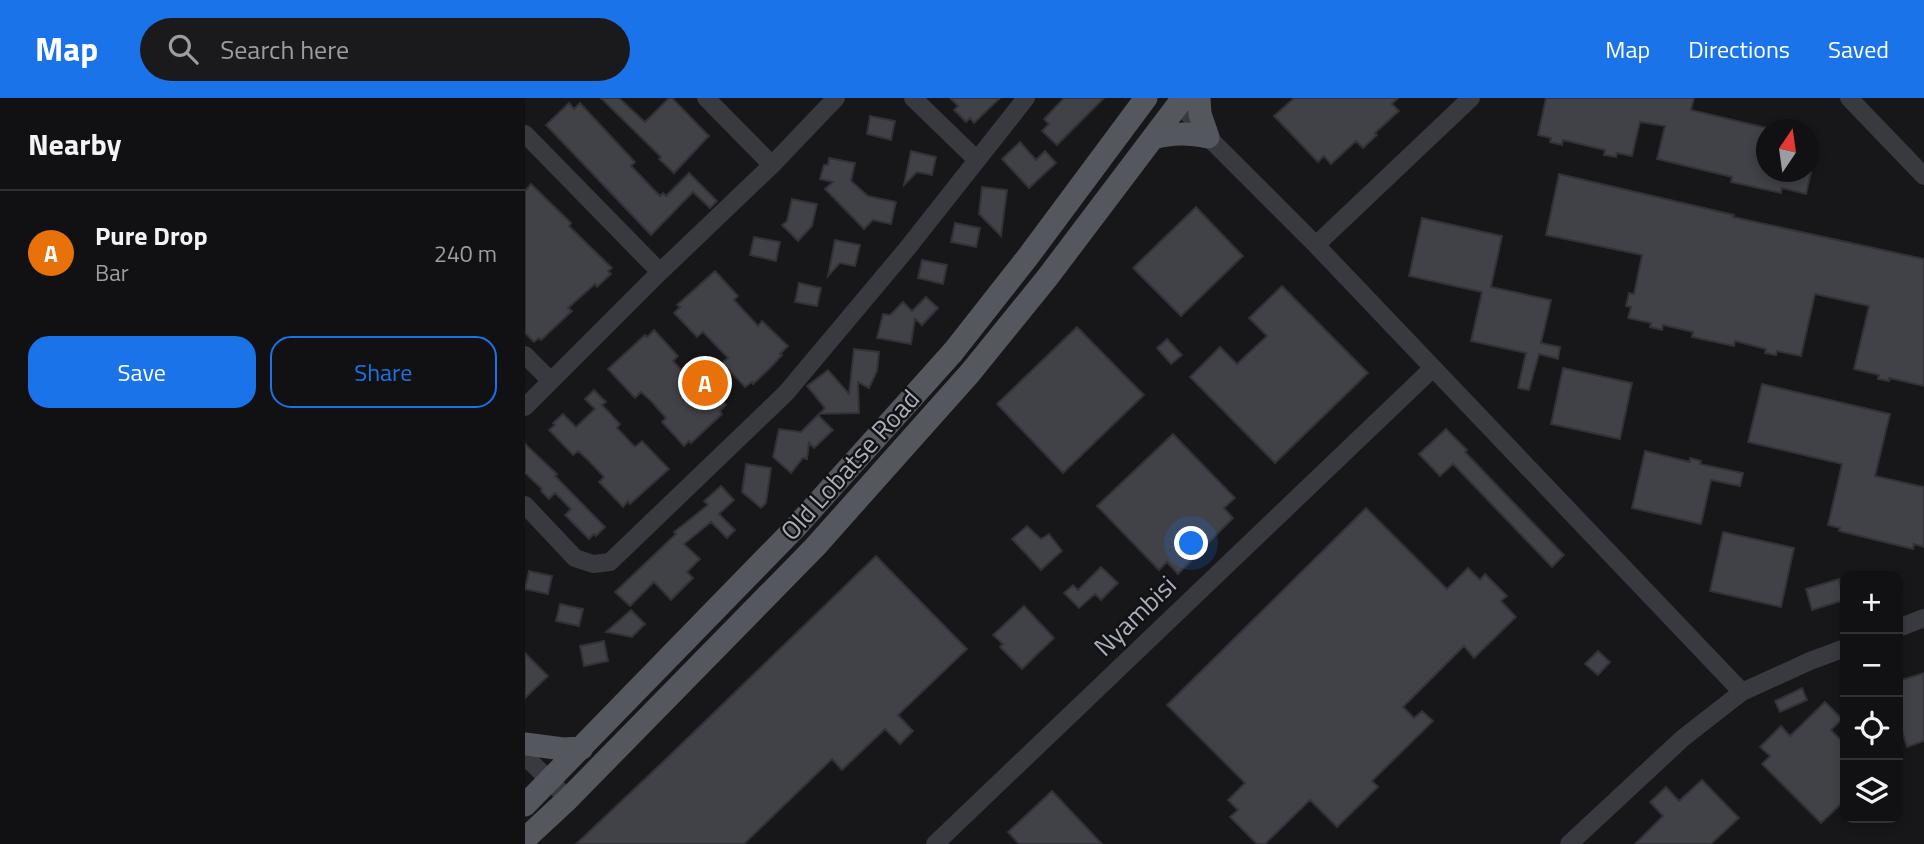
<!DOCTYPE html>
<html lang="en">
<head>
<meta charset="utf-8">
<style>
  :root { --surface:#111114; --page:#1a1a1d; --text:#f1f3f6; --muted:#9c9da0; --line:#303134; --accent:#1a73e8 }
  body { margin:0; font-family:"Titillium Web",sans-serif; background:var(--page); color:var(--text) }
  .controls { position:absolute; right:21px; bottom:21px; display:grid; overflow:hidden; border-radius:14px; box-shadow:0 4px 10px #0003 }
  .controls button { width:63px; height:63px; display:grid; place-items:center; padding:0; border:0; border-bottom:2px solid var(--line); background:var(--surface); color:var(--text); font:35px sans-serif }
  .compass { position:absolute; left:1231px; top:21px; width:63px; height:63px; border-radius:50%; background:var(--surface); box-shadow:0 4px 10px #0003; rotate:13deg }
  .you { position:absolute; left:667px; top:446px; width:24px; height:24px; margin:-18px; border:5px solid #fff; border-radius:50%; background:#1a73e8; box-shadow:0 0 0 10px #1a73e833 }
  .badge { display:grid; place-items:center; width:46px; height:46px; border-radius:50%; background:var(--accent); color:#fff; font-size:23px; font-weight:700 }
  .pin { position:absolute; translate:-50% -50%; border:4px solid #fff; box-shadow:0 2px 7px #0006 }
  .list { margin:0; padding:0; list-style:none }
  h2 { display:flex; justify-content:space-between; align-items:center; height:91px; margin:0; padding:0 28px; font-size:30px }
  h2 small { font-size:23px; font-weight:400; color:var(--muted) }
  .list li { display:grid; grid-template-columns:46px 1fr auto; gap:21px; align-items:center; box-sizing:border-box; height:126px; padding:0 28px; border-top:2px solid var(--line) }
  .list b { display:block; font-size:26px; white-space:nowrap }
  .list p { margin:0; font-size:23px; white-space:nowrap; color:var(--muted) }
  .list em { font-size:23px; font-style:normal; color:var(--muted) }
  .actions { display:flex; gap:14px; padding:21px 28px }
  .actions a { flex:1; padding:16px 0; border:2px solid var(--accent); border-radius:21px; text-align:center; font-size:24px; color:var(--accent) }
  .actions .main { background:var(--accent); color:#fff }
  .icon { flex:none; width:38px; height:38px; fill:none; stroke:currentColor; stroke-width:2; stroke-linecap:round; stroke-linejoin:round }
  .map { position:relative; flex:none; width:1399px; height:746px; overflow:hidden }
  header { display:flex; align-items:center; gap:42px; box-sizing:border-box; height:98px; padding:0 35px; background:var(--accent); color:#fff }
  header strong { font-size:33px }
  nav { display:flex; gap:38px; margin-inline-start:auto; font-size:24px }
  .search { width:490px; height:63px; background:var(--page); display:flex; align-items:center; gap:18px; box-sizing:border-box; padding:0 24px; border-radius:38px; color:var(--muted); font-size:26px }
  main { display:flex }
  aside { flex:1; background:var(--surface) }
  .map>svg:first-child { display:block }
</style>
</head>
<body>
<header>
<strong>Map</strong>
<div class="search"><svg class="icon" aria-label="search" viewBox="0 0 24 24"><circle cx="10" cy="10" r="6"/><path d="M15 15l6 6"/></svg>Search here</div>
<nav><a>Map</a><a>Directions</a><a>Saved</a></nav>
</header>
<main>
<aside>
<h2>Nearby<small></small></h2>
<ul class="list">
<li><span class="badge" style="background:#e8710a">A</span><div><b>Pure Drop</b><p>Bar</p></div><em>240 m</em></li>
</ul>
<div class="actions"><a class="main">Save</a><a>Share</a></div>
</aside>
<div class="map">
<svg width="1399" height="746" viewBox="0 0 1399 746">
  <rect width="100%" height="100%" fill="#17171a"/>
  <path fill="#414247" stroke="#313136" stroke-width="2" d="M76 0H94L120 24 144 0H147L184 38 149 75 134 61 136 59Z
    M425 0H475L449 25 445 20 441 24 429 12 433 8Z
    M539 0H579L532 47 517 33 524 26 519 21Z
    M769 0H873L867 6 874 13 850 35 852 37 838 50 831 43 806 66 799 58 793 64 749 18Z
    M1021 0H1169L1166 12 1242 30V74H1286L1281 96 1257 90 1256 95 1206 84 1207 79 1132 61 1140 28 1115 24 1107 58 1092 55 1091 59 1079 57 1080 52 1038 42 1037 47 1025 44 1026 40 1013 37Z
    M44 5 49 11 55 5 110 64 106 68 135 98 138 95 141 98 164 75 192 103 185 110 168 94 126 137 21 27Z
    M345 18 370 23 366 42 342 36Z
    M495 44 511 62 520 53 531 65 504 90 477 61Z
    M386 53 411 59 407 77 392 74 379 87Z
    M304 60 330 65 326 83 343 98 371 104 366 126 348 122 339 131 300 91 308 84 295 81 299 67H303Z
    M1034 76 1209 117 1208 119 1399 161V288L1364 280V283L1353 281 1354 277 1329 271 1344 208 1290 196 1276 258 1252 253 1251 257 1240 255 1241 251 1210 243 1209 248 1167 239 1168 234 1138 227 1137 232 1125 229 1126 225 1103 220 1106 209 1101 208 1104 195 1109 196 1117 157 1021 137Z
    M6 86 46 125 44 128 87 170 83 173 86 176 72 189 70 186 43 210 47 213 16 242 14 240 9 244 0 235V93Z
    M457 89 482 92 476 138 454 116Z
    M267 101 292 106 287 128 273 143 257 127 262 123Z
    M671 109 718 158 656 218 608 170Z
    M897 120 977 138 966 189 1026 202 1016 245 1035 249 1033 261 1014 256 1004 292 993 290 1001 255 946 243 957 194 884 178Z
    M430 125 455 130 451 149 426 144Z
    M229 139 255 144 251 163 225 157Z
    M310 142 335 147 330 168 315 165 303 178Z
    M397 162 422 167 418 186 393 180Z
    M190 173 213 198 209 202 233 228 237 223 263 248 255 256 257 257 245 270 228 286 227 284 220 289 197 265 203 260 178 234 172 239 149 215 155 209 152 207Z
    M274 185 296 190 292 208 270 204Z
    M757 188 843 275 750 365 665 279 695 249 712 266 742 238 724 220Z
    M401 199 413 210 397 227 390 221 386 246 352 240 358 216 365 217 378 204 387 213Z
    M552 229 619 297 538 375 472 306Z
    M129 232 153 258 148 263 171 288 177 282 201 307 195 313 197 316 166 345 164 343 159 348 137 324 141 320 126 303 116 294 110 300 83 271 120 237 122 239Z
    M642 241 657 257 646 266 632 250Z
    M329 251 354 254 352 273 344 290 333 284 334 315 294 316 300 310 282 288 303 272 324 296Z
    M1038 270 1107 285 1095 341 1026 326Z
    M1237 286 1365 316 1350 378 1399 389V449L1389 446 1388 451 1314 433 1315 430 1303 427 1317 366 1223 344Z
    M69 292 81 304 77 307 95 326 92 330 109 348H111L117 343 144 371 105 406 103 403 98 409 74 384 79 379 64 363 53 353 48 357 24 332 30 327 28 325 38 316 51 329 70 311 60 301Z
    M293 317 308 332 289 350 284 345 282 361 278 360 266 375 248 359 254 331 276 334Z
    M921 331 942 352 940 354 1039 457 1027 469 928 366 915 378 894 356Z
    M648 336 710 400 699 410 708 420 653 476 642 464 634 472 572 408Z
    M0 346 32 376 30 378 80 429 71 438 69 436 64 441 40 417 46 411 30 395 24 401 16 393 17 391 0 375Z
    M1120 353 1165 364V360L1176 363 1175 366 1218 375 1215 388 1186 382 1176 426 1107 410Z
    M221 366 246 370 241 405 236 410 217 394Z
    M196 388 209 402 194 416 210 432 202 440 186 424 159 446 175 461 162 474 168 480 146 502 129 484 105 508 90 494 151 436 149 434 183 407 179 403Z
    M841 410 922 491 943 470 955 482 960 476 982 498 976 503 991 519 949 560 939 548 878 609 889 620 897 613 908 623 847 683 853 689 812 729 785 702 740 746H732L705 719 713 712 703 702 720 685 642 607Z
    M502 428 516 441 524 436 537 453 516 472 487 441Z
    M1198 434 1269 450 1256 509 1185 493Z
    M351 458 442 551 373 617 388 633 375 646 360 631 317 672 307 661 219 746H51L142 660Z
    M576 469 593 485 576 502 570 496 554 510 539 495 548 487 553 492Z
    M4 473 27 478 23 496 0 491Z
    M1314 481 1319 502 1287 512 1281 491Z
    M35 506 58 511 54 528 31 523Z
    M499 508 529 540 497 571 475 549 478 546 468 537Z
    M106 512 120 526 107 539 81 534Z
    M79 543 83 563 59 568 55 548Z
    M1073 553 1085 564 1073 577 1060 566Z
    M0 555 23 578 0 600Z
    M1399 575V643L1382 649 1376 630 1373 631V583Z
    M1277 590 1282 602 1255 614 1250 603Z
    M1300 604 1317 621 1306 632 1320 646V702L1296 725 1237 666 1245 658 1235 649 1256 628 1265 638Z
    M1177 682 1214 720 1186 746H1110L1138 718 1125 704 1141 689 1154 703Z
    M527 693 577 746H494L483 734Z"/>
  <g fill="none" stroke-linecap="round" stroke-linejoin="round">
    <path stroke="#383a3f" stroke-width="18" d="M181 0 247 67
      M388 0 452 62
      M1324 0 1399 78
      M654 5 683 39 791 147 1217 594
      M0 36 135 174
      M791 147 946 0
      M0 257 26 283
      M0 309 135 174 247 67 311 0
      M0 407 50 460 68 466 85 464 261 295 381 152 501 0
      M1373 530 1399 520
      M0 658 43 701
      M410 746 908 270
      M1044 746 1158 640 1217 594 1285 563 1320 550"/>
    <path stroke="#54575e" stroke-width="23" d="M628 40C648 35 663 35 683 39L675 16 674 0
      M0 646 38 651 57 650
      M0 707 270 430 428 254 502 160 621 0
      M0 741 43 701 290 449 445 275 522 180 658 0"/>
  </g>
  <g text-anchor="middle" stroke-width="5" stroke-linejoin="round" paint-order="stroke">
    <g font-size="26" fill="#a9afba" stroke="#121215">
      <text transform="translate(325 367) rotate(-48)" y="9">Old Lobatse Road</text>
      <text transform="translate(610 518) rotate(-44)" y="9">Nyambisi</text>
    </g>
  </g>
</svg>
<div class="controls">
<button>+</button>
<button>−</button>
<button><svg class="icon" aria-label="locate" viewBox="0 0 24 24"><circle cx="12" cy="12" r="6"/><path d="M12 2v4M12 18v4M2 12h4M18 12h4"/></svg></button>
<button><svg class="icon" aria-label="layers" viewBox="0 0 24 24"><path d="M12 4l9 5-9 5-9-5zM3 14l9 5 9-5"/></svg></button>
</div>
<svg class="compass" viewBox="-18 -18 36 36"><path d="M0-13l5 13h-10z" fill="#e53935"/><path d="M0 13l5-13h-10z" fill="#9c9da0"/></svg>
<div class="you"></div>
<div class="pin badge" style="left:180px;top:285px;background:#e8710a">A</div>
</div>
</main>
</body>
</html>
